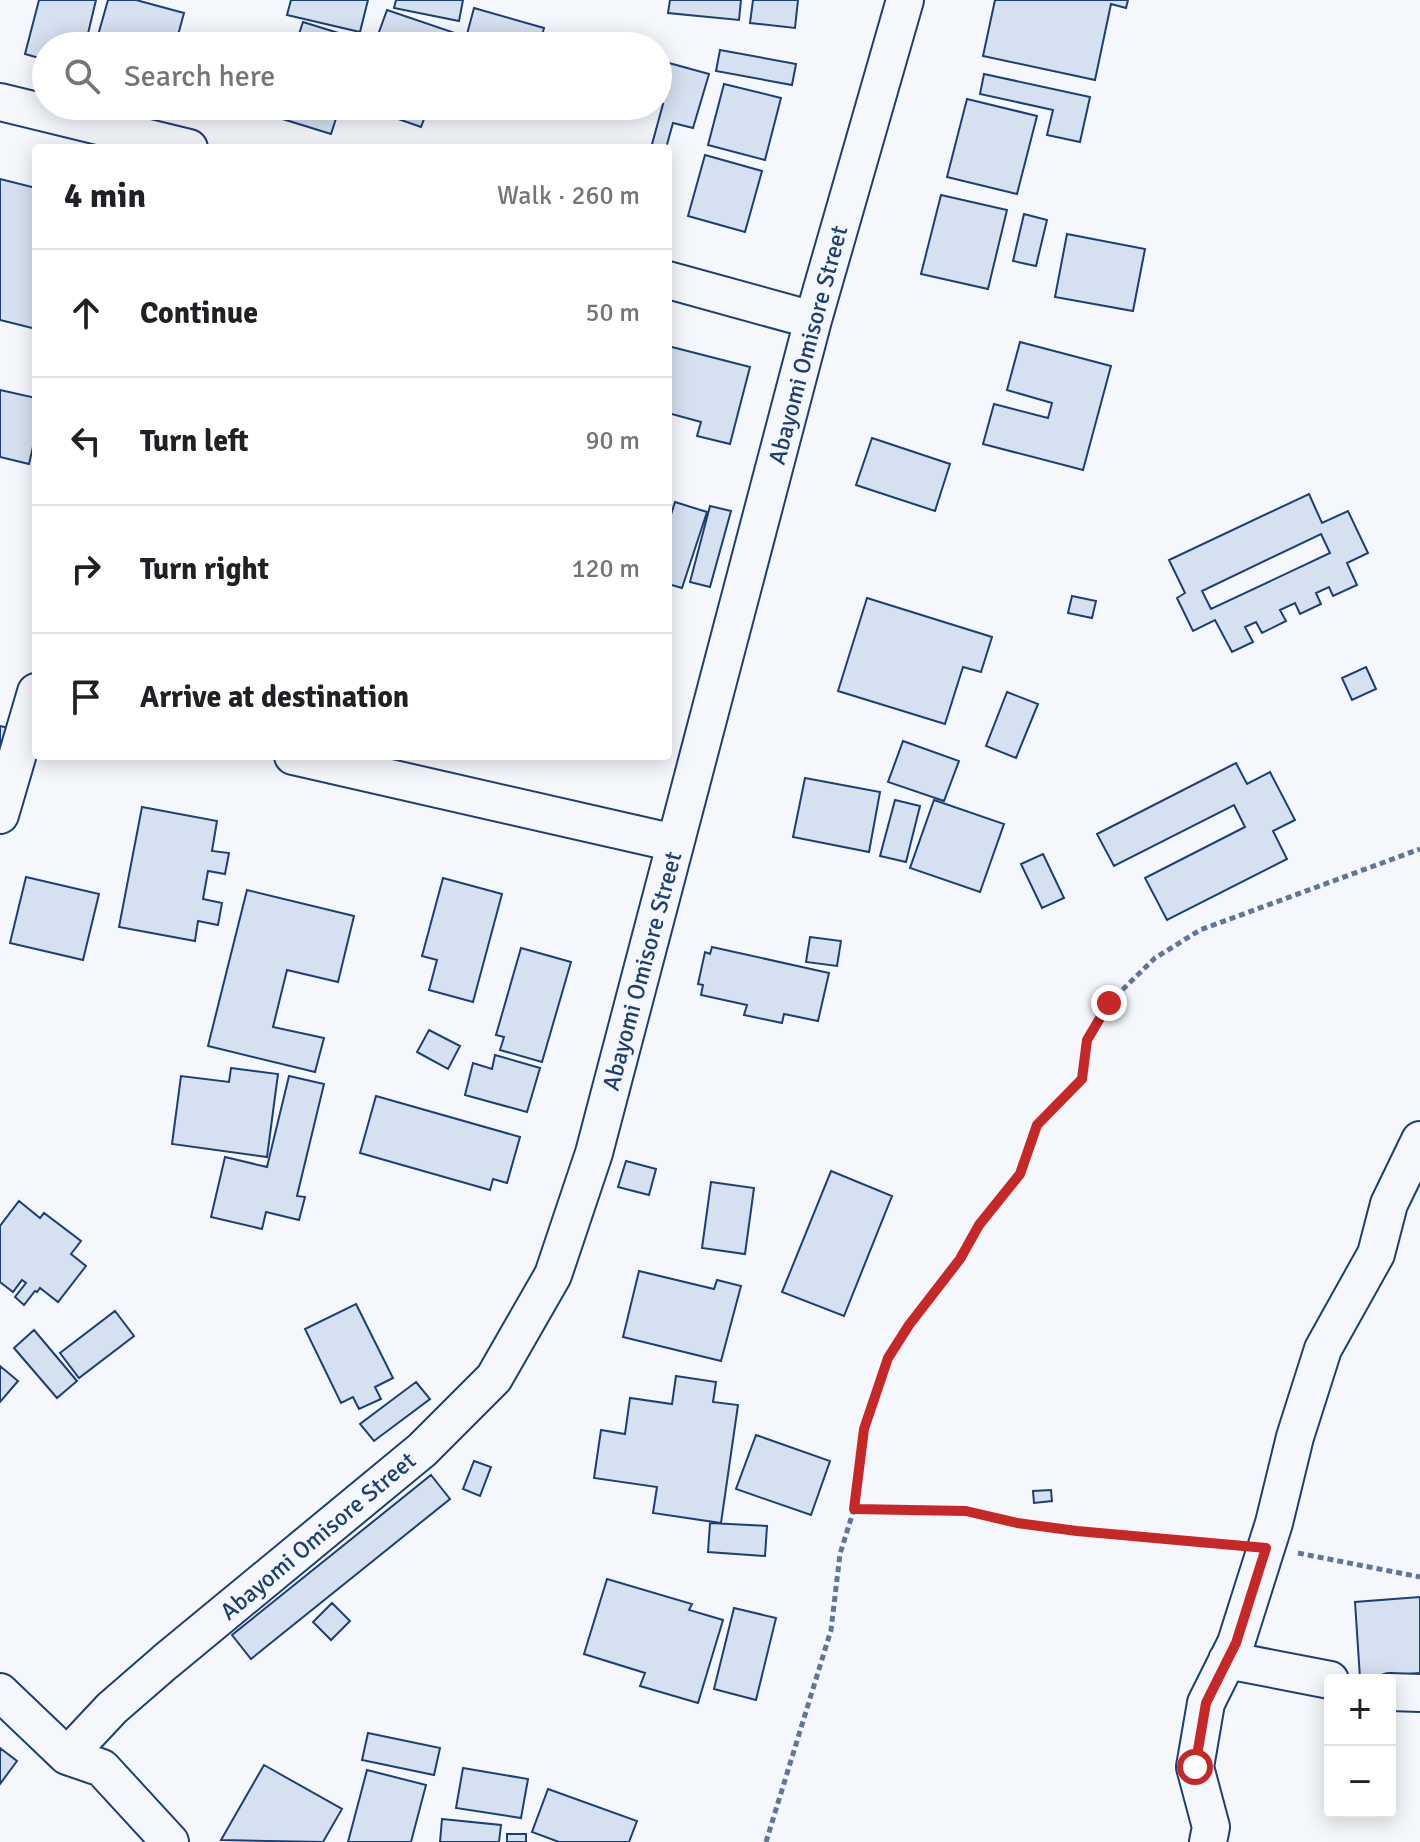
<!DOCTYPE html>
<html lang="en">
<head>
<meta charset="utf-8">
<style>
  :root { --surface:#fff; --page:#f2f2f2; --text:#202124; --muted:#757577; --line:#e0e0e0 }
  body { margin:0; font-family:Signika,sans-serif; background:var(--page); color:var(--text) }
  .controls { position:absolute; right:24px; bottom:24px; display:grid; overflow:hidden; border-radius:8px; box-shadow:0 4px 20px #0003 }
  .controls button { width:72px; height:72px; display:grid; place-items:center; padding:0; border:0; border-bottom:2px solid var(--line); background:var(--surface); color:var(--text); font:40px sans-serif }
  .stop { position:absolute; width:24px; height:24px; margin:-18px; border:6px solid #c62828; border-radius:50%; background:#fff }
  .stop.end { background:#c62828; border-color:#fff; box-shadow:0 2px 8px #0008 }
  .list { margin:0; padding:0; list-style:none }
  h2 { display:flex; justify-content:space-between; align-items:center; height:104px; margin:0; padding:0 32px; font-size:34px }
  h2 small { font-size:26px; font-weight:400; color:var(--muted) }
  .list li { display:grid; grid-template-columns:52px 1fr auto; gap:24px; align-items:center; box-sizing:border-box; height:128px; padding:0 32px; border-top:2px solid var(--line) }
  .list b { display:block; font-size:30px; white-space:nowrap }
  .list em { font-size:26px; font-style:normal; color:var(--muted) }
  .icon { flex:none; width:44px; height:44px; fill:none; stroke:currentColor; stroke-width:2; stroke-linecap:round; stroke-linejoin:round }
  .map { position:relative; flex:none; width:1420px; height:1842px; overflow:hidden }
  .search { position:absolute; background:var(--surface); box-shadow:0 4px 20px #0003; left:32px; top:32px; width:640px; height:88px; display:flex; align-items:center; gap:20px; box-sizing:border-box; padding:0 28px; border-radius:44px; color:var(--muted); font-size:30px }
  .panel { position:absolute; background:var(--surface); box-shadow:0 4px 20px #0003; left:32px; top:144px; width:640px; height:616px; border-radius:8px }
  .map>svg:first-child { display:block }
</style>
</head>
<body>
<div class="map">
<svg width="1420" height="1842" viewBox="0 0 1420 1842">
  <rect width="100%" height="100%" fill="#f4f7fb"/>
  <path fill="#d5e0f0" stroke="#1d3f73" stroke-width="2" fill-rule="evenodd" d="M39 0H96L85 46H46V60L25 54Z
    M108 0H136L184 13 175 46H95Z
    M291 0H368L360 32 287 15Z
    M396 0H463L459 21 394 8Z
    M670 0H741L739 20 668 13Z
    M753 0H798L795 28 750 23Z
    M995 0H1128L1126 8 1111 4 1095 80 983 56Z
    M474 8 544 28 539 46H492L466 38Z
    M387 10 455 33 450 46H374Z
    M303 22 361 40 359 46H295Z
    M720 50 796 64 792 85 716 71Z
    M658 60 709 74 693 128 673 123 666 148H651L663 104 658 103Z
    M984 74 1090 97 1080 142 1047 135 1053 110 980 94Z
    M724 84 781 98 765 160 708 145Z
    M967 99 1037 116 1017 194 947 177Z
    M277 106H340L331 134 273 116Z
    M361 106H429L421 127Z
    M705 155 762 171 745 232 688 216Z
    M0 179 36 188V329L0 320Z
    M941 195 1007 210 988 289 921 274Z
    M1024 214 1047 220 1036 266 1013 261Z
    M1067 234 1145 249 1133 311 1055 297Z
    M1020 342 1111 366 1083 470 983 444 994 404 1048 418 1052 403 1007 390Z
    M668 346 750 367 730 444 697 436 701 422 668 413Z
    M0 390 36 398V434L29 464 0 457Z
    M872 438 950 464 935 511 856 485Z
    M1309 494 1322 523 1348 511 1368 553 1347 563 1357 585 1333 596 1329 587 1316 593 1321 604 1300 614 1295 603 1280 610 1286 621 1262 633 1256 622 1245 627 1253 642 1232 652 1215 620 1193 631 1177 598 1185 593 1169 560ZM1321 534 1330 553 1211 609 1202 591Z
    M675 502 707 512 682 588 668 584V524Z
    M710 506 731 511 710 587 690 582Z
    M1072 596 1096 601 1092 618 1068 613Z
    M867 598 992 637 981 672 963 667 945 724 838 691Z
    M1366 667 1376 689 1352 700 1342 678Z
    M1007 692 1038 704 1016 758 986 746Z
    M0 726 17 730 0 768Z
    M903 741 959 761 944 801 888 782Z
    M1236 763 1247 784 1270 772 1295 820 1273 831 1287 859 1167 920 1145 878 1245 827 1234 805 1114 866 1097 834Z
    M805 778 880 792 869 852 793 837Z
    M895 800 920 806 906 862 880 856Z
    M934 800 1004 824 980 892 910 868Z
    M142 807 217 821 212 851 229 853 225 874 208 871 203 899 222 903 218 925 198 921 195 941 119 927Z
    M1043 854 1064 898 1042 908 1021 864Z
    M26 877 99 894 83 960 10 943Z
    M443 878 502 894 473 1002 429 990 437 960 422 956Z
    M247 890 354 916 338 982 287 970 273 1027 324 1038 315 1072 208 1046Z
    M810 937 841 941 837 966 806 962Z
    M712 947 829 973 818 1021 784 1014 782 1023 744 1015 747 1005 701 995 703 985 698 984 705 952 710 954Z
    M521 948 571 962 542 1062 500 1050 504 1037 496 1035Z
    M429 1030 460 1046 448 1069 417 1052Z
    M495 1055 540 1068 527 1112 465 1095 473 1063 492 1069Z
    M231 1068 278 1074 267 1157 172 1144 181 1076 229 1082Z
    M289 1076 324 1084 297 1196 305 1197 299 1220 266 1212 262 1229 211 1217 225 1157 267 1167Z
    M376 1096 520 1137 507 1183 493 1179 490 1190 360 1153Z
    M626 1161 656 1169 649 1195 618 1187Z
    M831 1171 892 1196 844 1316 782 1292Z
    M711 1182 754 1188 745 1254 702 1248Z
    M19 1201 40 1218 44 1213 81 1241 71 1254 86 1266 58 1302 40 1288 37 1292 35 1291 24 1305 15 1297 26 1283 22 1280 13 1292 0 1282V1226Z
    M639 1271 714 1289 717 1280 741 1286 721 1361 623 1337Z
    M356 1304 393 1378 375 1387 381 1399 359 1409 353 1397 341 1403 305 1329Z
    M115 1311 134 1336 79 1378 60 1353Z
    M34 1330 77 1381 57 1398 14 1348Z
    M0 1366 18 1381 0 1402Z
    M676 1376 716 1382 713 1402 738 1405 721 1523 653 1513 657 1487 594 1478 601 1430 625 1434 630 1398 672 1404Z
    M416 1382 430 1399 374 1441 360 1424Z
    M756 1435 830 1461 811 1515 736 1489Z
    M474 1461 491 1467 480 1496 463 1489Z
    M431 1475 450 1499 251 1659 232 1635Z
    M1051 1490 1052 1501 1034 1503 1033 1491Z
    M710 1523 767 1526 765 1556 708 1552Z
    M607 1579 692 1604 689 1610 723 1620 698 1703 640 1686 645 1673 584 1654Z
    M1420 1597V1673L1360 1678 1355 1602Z
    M332 1603 350 1621 331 1640 313 1622Z
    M734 1608 776 1618 756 1700 714 1689Z
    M368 1733 440 1748 434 1775 362 1760Z
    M0 1748 17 1761 0 1784Z
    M264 1765 342 1809 323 1842 221 1840Z
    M463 1768 528 1779 521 1818 456 1808Z
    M367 1770 426 1785 411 1842H348Z
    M548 1789 637 1821 629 1842H559L532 1832Z
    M442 1819 501 1825 499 1842H440Z
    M507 1834H526V1842H507Z"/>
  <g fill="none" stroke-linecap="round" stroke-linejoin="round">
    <defs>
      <path id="minor" d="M0 102 189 148
        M668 280 813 320
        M293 756 675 843
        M0 815 36 692
        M1227 1660 1330 1680
        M0 1692 67 1756 102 1768 170 1842
        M1390 1692 1420 1693
        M67 1756 112 1708 165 1662 422 1450 494 1378 553 1275 594 1153 813 320 905 0
        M1208 1842 1211 1827 1195 1767 1206 1703 1236 1643 1274 1523 1295 1437 1323 1349 1376 1254 1389 1204 1420 1140"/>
    </defs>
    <use href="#minor" stroke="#1d3f73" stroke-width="40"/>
    <path stroke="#5e769c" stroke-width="5" stroke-dasharray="6 4" stroke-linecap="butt" d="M854 1509 864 1429 888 1358 909 1325 960 1259 979 1225 1020 1174 1037 1125 1082 1079 1087 1040 1109 1003 1155 958 1200 930 1420 849
      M1298 1553 1420 1577
      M766 1842 831 1630 840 1554 854 1509 966 1511 1017 1523 1140 1538 1187 1539 1233 1544"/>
    <use href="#minor" stroke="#f4f7fb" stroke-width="36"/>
  </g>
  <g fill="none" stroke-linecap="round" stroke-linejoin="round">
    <path stroke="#c62828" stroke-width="10" d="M1109 1003 1087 1040 1082 1079 1037 1125 1020 1174 979 1225 960 1259 909 1325 888 1358 864 1429 854 1509 966 1511 1017 1523 1077 1531 1266 1548 1236 1643 1206 1703 1195 1767"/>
  </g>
  <g text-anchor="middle" stroke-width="6" stroke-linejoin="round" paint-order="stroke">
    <g font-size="24" fill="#1d3f73" stroke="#f4f7fb">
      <text transform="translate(808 345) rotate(-75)" y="8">Abayomi Omisore Street</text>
      <text transform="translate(642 971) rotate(-75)" y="8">Abayomi Omisore Street</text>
      <text transform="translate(318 1536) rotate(-40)" y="8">Abayomi Omisore Street</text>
    </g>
  </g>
</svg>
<div class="controls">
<button>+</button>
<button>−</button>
</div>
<div class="stop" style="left:1195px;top:1767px"></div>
<div class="stop end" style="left:1109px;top:1003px"></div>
<div class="search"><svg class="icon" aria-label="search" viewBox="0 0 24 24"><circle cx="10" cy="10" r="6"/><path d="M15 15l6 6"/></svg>Search here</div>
<section class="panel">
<h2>4 min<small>Walk · 260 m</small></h2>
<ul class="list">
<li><svg class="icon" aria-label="ahead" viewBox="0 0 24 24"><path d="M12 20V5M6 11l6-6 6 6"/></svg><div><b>Continue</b></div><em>50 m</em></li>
<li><svg class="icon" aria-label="left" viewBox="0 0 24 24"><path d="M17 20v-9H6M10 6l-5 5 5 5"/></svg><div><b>Turn left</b></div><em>90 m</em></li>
<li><svg class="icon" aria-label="right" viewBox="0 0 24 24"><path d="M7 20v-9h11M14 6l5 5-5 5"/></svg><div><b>Turn right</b></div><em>120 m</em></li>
<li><svg class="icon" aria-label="arrive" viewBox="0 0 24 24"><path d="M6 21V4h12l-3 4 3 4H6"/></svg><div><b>Arrive at destination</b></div></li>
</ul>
</section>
</div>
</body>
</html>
